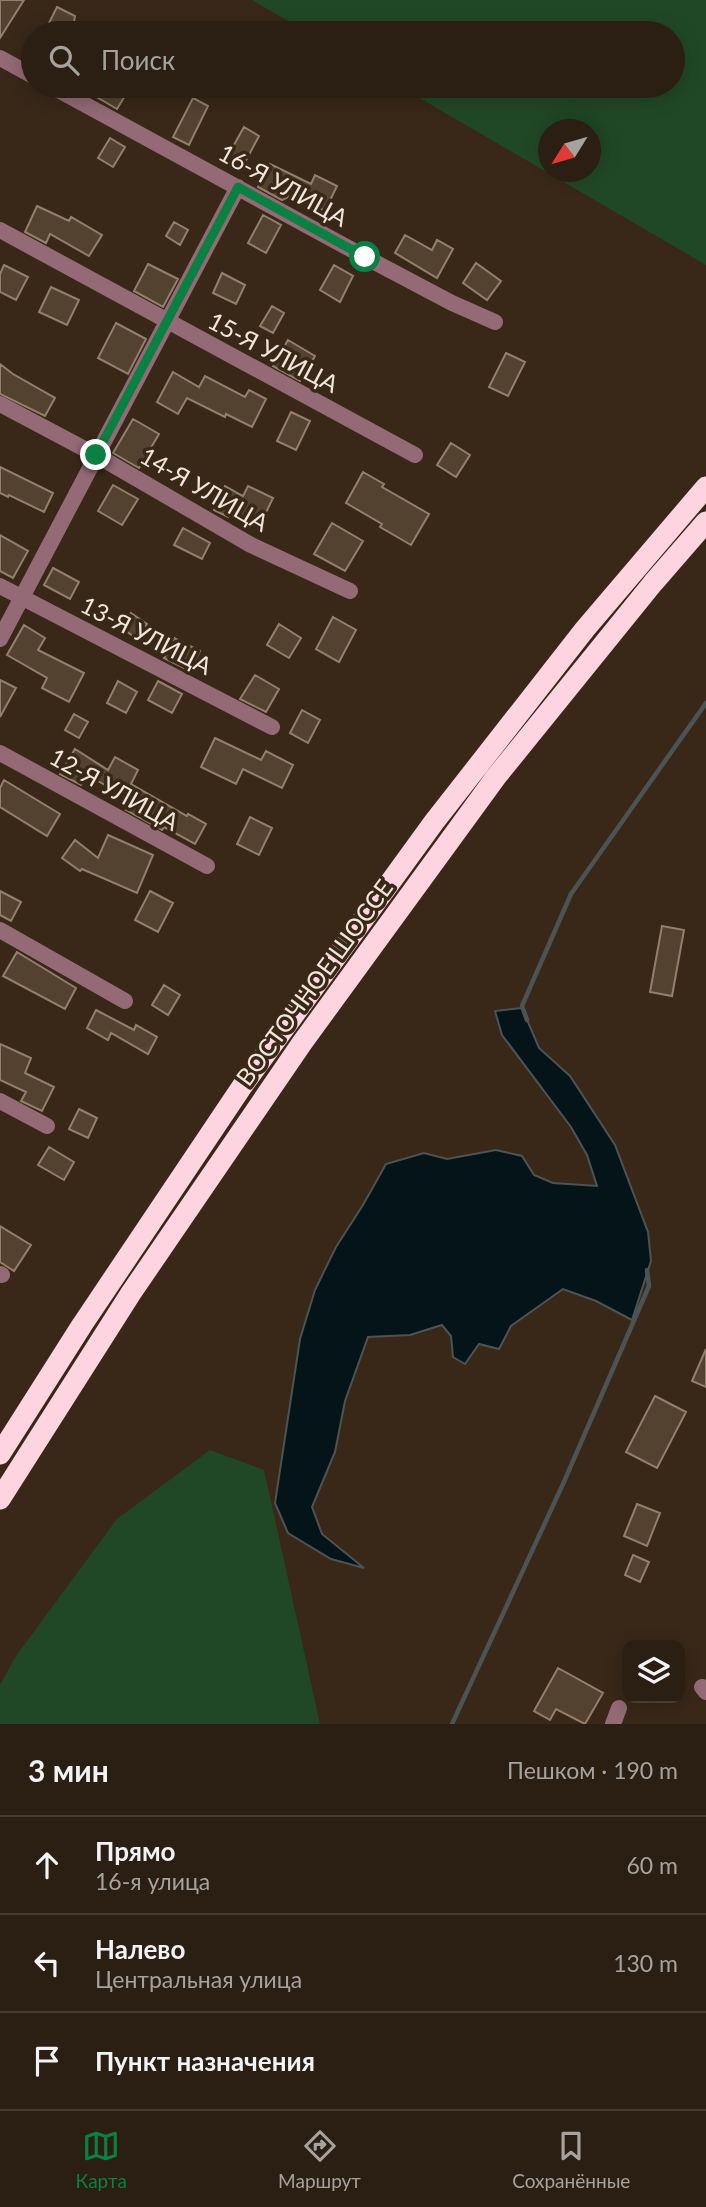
<!DOCTYPE html>
<html lang="ru">
<head>
<meta charset="utf-8">
<style>
  :root { --surface:#2b1e12; --page:#372b20; --text:#f1f3f6; --muted:#a6a29f; --line:#473c32; --accent:#0b8043 }
  body { margin:0; font-family:Lato,sans-serif; background:var(--page); color:var(--text) }
  .controls { position:absolute; right:21px; bottom:21px; display:grid; overflow:hidden; border-radius:14px; box-shadow:0 4px 18px #0003 }
  .controls button { width:63px; height:63px; display:grid; place-items:center; padding:0; border:0; border-bottom:2px solid var(--line); background:var(--surface); color:var(--text); font:35px sans-serif }
  .compass { position:absolute; left:538px; top:119px; width:63px; height:63px; border-radius:50%; background:var(--surface); box-shadow:0 4px 18px #0003; rotate:233deg }
  .stop { position:absolute; width:21px; height:21px; margin:-16px; border:5px solid #0b8043; border-radius:50%; background:#fff }
  .stop.end { background:#0b8043; border-color:#fff; box-shadow:0 2px 7px #0008 }
  .list { margin:0; padding:0; list-style:none }
  h2 { display:flex; justify-content:space-between; align-items:center; height:91px; margin:0; padding:0 28px; font-size:30px }
  h2 small { font-size:23px; font-weight:400; color:var(--muted) }
  .list li { display:grid; grid-template-columns:46px 1fr auto; gap:21px; align-items:center; box-sizing:border-box; height:98px; padding:0 28px; border-top:2px solid var(--line) }
  .list b { display:block; font-size:26px; white-space:nowrap }
  .list p { margin:0; font-size:23px; white-space:nowrap; color:var(--muted) }
  .list em { font-size:23px; font-style:normal; color:var(--muted) }
  .icon { flex:none; width:38px; height:38px; fill:none; stroke:currentColor; stroke-width:2; stroke-linecap:round; stroke-linejoin:round }
  .map { position:relative; flex:none; width:706px; height:1724px; overflow:hidden }
  .search { position:absolute; background:var(--surface); box-shadow:0 4px 18px #0003; left:21px; right:21px; top:21px; height:77px; display:flex; align-items:center; gap:18px; box-sizing:border-box; padding:0 24px; border-radius:38px; color:var(--muted); font-size:26px }
  .sheet { height:385px; background:var(--surface) }
  nav { display:flex; justify-content:space-around; align-items:center; box-sizing:border-box; height:98px; border-top:2px solid var(--line); background:var(--surface); font-size:19px; color:var(--muted) }
  nav a { display:grid; justify-items:center; gap:4px }
  nav .on { color:var(--accent) }
  .map>svg:first-child { display:block }
</style>
</head>
<body>
<div class="map">
<svg width="706" height="1724" viewBox="0 0 706 1724">
  <rect width="100%" height="100%" fill="#392818"/>
  <path fill="#214826" fill-rule="evenodd" d="M252 0H706V265L399 86H673V33H309ZM548 130H590V172H548Z
    M210 1450 264 1470 320 1724H0V1685L16 1656 117 1519Z"/>
  <path fill="#051419" stroke="#4c5354" stroke-width="2" d="M522 1008 539 1048 570 1076 615 1145 648 1232 651 1261 632 1320 596 1301 563 1289 511 1326 499 1349 479 1344 465 1364 453 1357 451 1336 442 1325 410 1335 368 1337 345 1401 335 1452 312 1507 322 1534 364 1568 331 1559 288 1533 275 1503 300 1339 315 1290 336 1247 363 1205 386 1164 424 1153 447 1159 496 1150 522 1156 534 1175 553 1183 597 1186 587 1155 571 1127 502 1035 495 1011Z"/>
  <g fill="none" stroke-linecap="round" stroke-linejoin="round">
    <path stroke="#4c5354" stroke-width="4.5" d="M527 1020 522 1006 571 894 706 703
      M452 1724 563 1484 649 1286 647 1270"/>
  </g>
  <path fill="#534230" stroke="#937f6c" stroke-width="2" d="M0 0H24L0 38Z
    M57 7 75 16 74 22 95 33H44Z
    M78 86H131L117 109Z
    M193 98 208 106 189 145 173 137Z
    M244 127 259 136 242 168 226 159Z
    M110 138 125 147 113 167 98 158Z
    M270 164 311 184 315 175 337 186 325 211 292 195 282 200 258 187Z
    M37 206 69 221 71 217 102 235 89 256 50 234 46 243 25 232Z
    M263 215 281 225 266 253 248 243Z
    M174 222 188 230 180 245 166 236Z
    M405 235 432 250 437 240 453 249 437 278 395 253Z
    M476 263 501 281 487 300 463 283Z
    M148 264 178 279 163 307 134 291Z
    M4 265 28 277 16 300 0 292V274Z
    M334 265 353 276 340 302 320 290Z
    M222 273 245 285 236 304 213 293Z
    M51 287 79 300 67 325 39 312Z
    M272 306 284 313 273 333 260 326Z
    M116 323 146 339 128 374 98 358Z
    M288 340 315 356 300 381 273 366Z
    M506 353 525 362 508 396 489 387Z
    M0 364 13 374 55 398 45 416 0 394Z
    M173 372 199 387 205 376 245 397 249 390 266 399 252 427 226 414 225 417 187 398 178 414 157 402Z
    M291 412 310 421 296 450 277 441Z
    M133 419 159 434 139 468 113 453Z
    M451 443 470 455 456 477 437 465Z
    M0 467 53 493 44 512 9 495 8 497 0 493Z
    M363 472 384 484 382 487 429 514 411 545 380 527 382 524 346 503Z
    M113 485 138 499 122 525 98 511Z
    M225 486 243 496 248 486 273 498 259 527 230 513 228 517 214 510Z
    M332 523 363 541 345 571 314 554Z
    M183 528 210 543 202 559 174 545Z
    M0 535 28 551 13 578 0 571Z
    M53 568 79 582 70 599 44 585Z
    M131 613 147 624 138 639 121 628Z
    M333 617 356 630 339 662 316 649Z
    M279 624 301 638 289 658 267 645Z
    M24 625 45 638 38 650 84 673 69 702 42 688 47 678 7 655Z
    M174 638 200 651 190 671 164 658Z
    M255 675 279 689 266 712 240 699Z
    M0 680 16 688 0 717Z
    M118 681 137 692 126 713 107 703Z
    M158 681 182 694 172 713 148 700Z
    M302 710 320 720 308 743 290 733Z
    M74 714 88 722 79 738 65 730Z
    M215 738 261 760 266 751 293 765 282 788 243 769 236 784 201 767Z
    M75 749 108 770 115 757 138 770 131 784 187 816 188 814 206 824 195 844 164 827 162 830 126 810 132 800 87 775 81 785 60 774Z
    M4 780 60 814 47 836 0 807V788Z
    M250 817 272 828 259 855 237 844Z
    M108 835 153 855 137 893 82 869 80 871 62 858 75 840 98 858Z
    M0 891 21 902 11 921 0 915Z
    M150 891 173 903 158 932 135 920Z
    M662 926 684 930 672 996 650 992Z
    M17 952 76 988 65 1009 3 976Z
    M164 985 180 995 168 1015 152 1005Z
    M96 1010 134 1030 136 1025 157 1037 148 1054 111 1033 108 1040 87 1028Z
    M0 1044 31 1058 25 1073 54 1087 42 1111 21 1101 26 1092 0 1080Z
    M79 1109 97 1118 88 1138 69 1129Z
    M49 1147 74 1162 64 1180 38 1165Z
    M0 1226 31 1245 14 1271 0 1262Z
    M706 1349V1387L692 1381Z
    M655 1396 686 1412 657 1468 626 1452Z
    M637 1504 660 1513 647 1546 624 1536Z
    M633 1555 649 1562 640 1582 625 1575Z
    M558 1668 603 1693 585 1724 556 1709 550 1720 534 1711Z"/>
  <g fill="none" stroke-linecap="round" stroke-linejoin="round">
    <path stroke="#936a76" stroke-width="16" d="M0 58 33 76
      M51 86 365 257 452 303 495 322
      M0 230 415 455
      M0 404 96 455 251 545 350 591
      M0 586 272 727
      M0 639 238 187
      M0 753 207 866
      M0 930 125 1001
      M0 1101 47 1126
      M0 1274 2 1275
      M702 1687 706 1692
      M613 1724 619 1708"/>
    <path stroke="#fdd4df" stroke-width="21" d="M0 1454 82 1325 243 1085 434 822 585 629 706 487
      M0 1499 131 1293 302 1043 496 777 653 583 706 522"/>
  </g>
  <g fill="none" stroke-linecap="round" stroke-linejoin="round">
    <path stroke="#0b8043" stroke-width="9" d="M96 455 238 187 365 257"/>
  </g>
  <g text-anchor="middle" stroke-width="7" stroke-linejoin="round" paint-order="stroke">
    <g font-size="24" fill="#f1e6dc" stroke="#392818">
      <text transform="translate(283 186) rotate(29)" y="8">16-Я УЛИЦА</text>
      <text transform="translate(273 353) rotate(28)" y="8">15-Я УЛИЦА</text>
      <text transform="translate(204 490) rotate(30)" y="8">14-Я УЛИЦА</text>
      <text transform="translate(146 636) rotate(27)" y="8">13-Я УЛИЦА</text>
      <text transform="translate(114 790) rotate(29)" y="8">12-Я УЛИЦА</text>
      <text transform="translate(315 983) rotate(-54)" y="8">ВОСТОЧНОЕ ШОССЕ</text>
    </g>
  </g>
</svg>
<div class="controls">
<button><svg class="icon" aria-label="layers" viewBox="0 0 24 24"><path d="M12 4l9 5-9 5-9-5zM3 14l9 5 9-5"/></svg></button>
</div>
<svg class="compass" viewBox="-18 -18 36 36"><path d="M0-13l5 13h-10z" fill="#e53935"/><path d="M0 13l5-13h-10z" fill="#a6a29f"/></svg>
<div class="stop" style="left:365px;top:257px"></div>
<div class="stop end" style="left:96px;top:455px"></div>
<div class="search"><svg class="icon" aria-label="search" viewBox="0 0 24 24"><circle cx="10" cy="10" r="6"/><path d="M15 15l6 6"/></svg>Поиск</div>
</div>
<section class="sheet">
<h2>3 мин<small>Пешком · 190 m</small></h2>
<ul class="list">
<li><svg class="icon" aria-label="ahead" viewBox="0 0 24 24"><path d="M12 20V5M6 11l6-6 6 6"/></svg><div><b>Прямо</b><p>16-я улица</p></div><em>60 m</em></li>
<li><svg class="icon" aria-label="left" viewBox="0 0 24 24"><path d="M17 20v-9H6M10 6l-5 5 5 5"/></svg><div><b>Налево</b><p>Центральная улица</p></div><em>130 m</em></li>
<li><svg class="icon" aria-label="arrive" viewBox="0 0 24 24"><path d="M6 21V4h12l-3 4 3 4H6"/></svg><div><b>Пункт назначения</b></div></li>
</ul>
</section>
<nav>
<a class="on"><svg class="icon" aria-label="map" viewBox="0 0 24 24"><path d="M3 6l6-2 6 2 6-2v14l-6 2-6-2-6 2zM9 4v14M15 6v14"/></svg>Карта</a>
<a><svg class="icon" aria-label="directions" viewBox="0 0 24 24"><path d="M12 3l9 9-9 9-9-9zM9 14v-3h6M13 9l2 2-2 2"/></svg>Маршрут</a>
<a><svg class="icon" aria-label="saved" viewBox="0 0 24 24"><path d="M7 4h10v16l-5-4-5 4z"/></svg>Сохранённые</a>
</nav>
</body>
</html>
